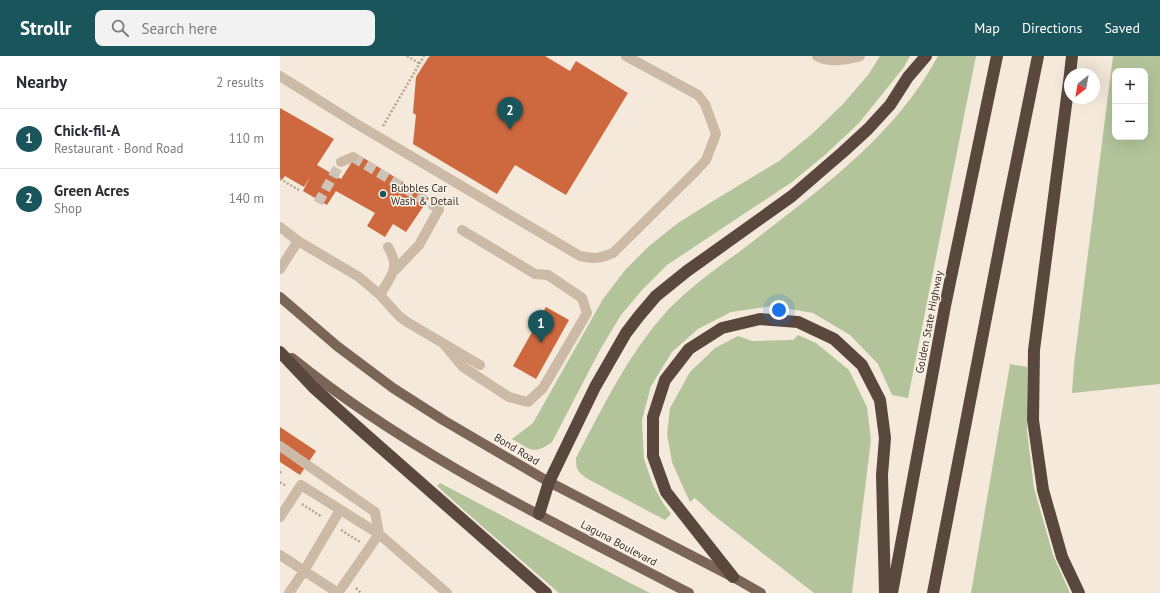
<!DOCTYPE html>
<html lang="en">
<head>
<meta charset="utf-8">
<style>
  :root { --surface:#fff; --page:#f2f2f3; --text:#2b2b33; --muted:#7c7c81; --line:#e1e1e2; --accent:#1a555c }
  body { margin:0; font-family:"PT Sans",sans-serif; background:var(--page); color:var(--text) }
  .controls { position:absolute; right:12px; top:12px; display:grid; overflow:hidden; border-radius:8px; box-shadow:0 4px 16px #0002 }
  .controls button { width:36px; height:36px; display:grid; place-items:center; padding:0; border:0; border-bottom:1px solid var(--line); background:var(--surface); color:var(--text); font:20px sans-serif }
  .compass { position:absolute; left:784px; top:12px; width:36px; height:36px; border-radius:50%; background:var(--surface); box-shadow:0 4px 16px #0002; rotate:211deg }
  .you { position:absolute; left:499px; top:254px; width:14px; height:14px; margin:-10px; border:3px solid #fff; border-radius:50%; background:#1a73e8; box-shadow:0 0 0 6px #1a73e833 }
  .badge { display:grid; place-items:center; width:26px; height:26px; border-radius:50%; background:var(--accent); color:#fff; font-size:13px; font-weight:700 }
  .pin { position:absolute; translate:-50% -33px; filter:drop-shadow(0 1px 2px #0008) }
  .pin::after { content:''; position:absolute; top:21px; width:14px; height:12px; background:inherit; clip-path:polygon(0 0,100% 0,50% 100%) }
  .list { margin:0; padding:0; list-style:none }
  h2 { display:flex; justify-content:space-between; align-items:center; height:52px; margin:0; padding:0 16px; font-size:17px }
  h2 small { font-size:13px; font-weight:400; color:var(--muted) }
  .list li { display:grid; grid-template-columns:26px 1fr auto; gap:12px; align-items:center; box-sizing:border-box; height:60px; padding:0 16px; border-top:1px solid var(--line) }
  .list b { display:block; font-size:15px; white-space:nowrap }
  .list p { margin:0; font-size:13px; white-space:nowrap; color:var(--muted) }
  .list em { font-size:13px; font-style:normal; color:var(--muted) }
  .icon { flex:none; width:22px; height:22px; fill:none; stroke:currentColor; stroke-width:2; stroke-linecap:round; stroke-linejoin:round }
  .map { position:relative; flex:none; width:880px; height:537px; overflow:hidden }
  header { display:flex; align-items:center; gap:24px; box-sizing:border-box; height:56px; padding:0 20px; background:var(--accent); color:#fff }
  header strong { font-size:19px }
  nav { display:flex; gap:22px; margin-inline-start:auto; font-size:14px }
  .search { width:280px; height:36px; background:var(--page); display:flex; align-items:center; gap:10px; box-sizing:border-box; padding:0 14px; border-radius:8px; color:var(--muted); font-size:15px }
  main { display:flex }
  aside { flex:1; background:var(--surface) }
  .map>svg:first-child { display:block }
</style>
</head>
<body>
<header>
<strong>Strollr</strong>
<div class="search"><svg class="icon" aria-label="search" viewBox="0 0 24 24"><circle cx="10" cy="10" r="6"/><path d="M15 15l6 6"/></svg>Search here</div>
<nav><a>Map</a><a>Directions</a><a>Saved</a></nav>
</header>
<main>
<aside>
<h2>Nearby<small>2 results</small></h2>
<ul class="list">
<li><span class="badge">1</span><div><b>Chick-fil-A</b><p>Restaurant · Bond Road</p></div><em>110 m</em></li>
<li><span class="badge">2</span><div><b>Green Acres</b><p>Shop</p></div><em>140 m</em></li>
</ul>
</aside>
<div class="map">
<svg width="880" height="537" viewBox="0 0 880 537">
  <rect width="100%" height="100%" fill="#f4e9db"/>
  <path fill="#b3c49a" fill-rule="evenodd" d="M600 0H630L624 11 579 67 546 98 512 126 387 209 363 233 341 259 321 292 272 386C253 400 250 393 232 383L253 367 323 243 346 213 369 190 398 167 438 142 499 105 532 78 563 48 588 19Z
    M658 0H696L628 342 612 339 598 308 570 279 533 257 492 250 451 256 418 273 392 296 371 330 362 364 364 403 373 429 383 447 391 458 385 464 306 422C297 415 296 413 296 402 323 351 348 298 387 255 408 233 434 214 459 196 532 139 613 84 658 0Z
    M833 0H880V328L792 337 794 308ZM835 15H865V81H835Z
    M518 279 536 287 569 314 587 351 591 384 572 537H534L432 458 415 442 410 446 402 429 392 406 387 378 390 352 410 316 435 292 458 280 472 285 513 284Z
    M730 308 747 311V375L754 432 773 499 790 537H691Z
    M160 427 350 527 370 537H279L187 457 157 430Z"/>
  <path fill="#ce693f" d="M150 0H265L290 15 296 5 348 37 286 139 235 109 217 138 133 88 136 59 133 57 136 21 148 2Z
    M0 52 54 83 37 109 61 123 77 98 149 142 126 176 113 168 105 181 87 170 95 157 56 135 47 149 23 135 30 121 24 131 5 120 2 124 0 123Z
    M266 251 289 264 256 323 233 310Z
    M0 371 36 395 20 419 0 406Z"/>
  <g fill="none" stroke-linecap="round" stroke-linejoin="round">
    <path stroke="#cec3b7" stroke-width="10" stroke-dasharray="10 5" stroke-linecap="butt" d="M73 101 159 153
      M38 147 61 106"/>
    <path stroke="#b8a390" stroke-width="2.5" stroke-dasharray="2 2" stroke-linecap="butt" d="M127 0 139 7
      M103 70 144 0
      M0 123 19 134
      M0 417 2 414
      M0 426 6 430
      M22 448 42 461
      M61 474 80 486
      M76 532 81 537"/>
    <path stroke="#cdbaa6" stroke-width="10" d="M537 0C550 7 565 4 578 1L580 0
      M0 20 75 67 300 200C315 203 318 203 333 197L416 115 426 104 436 78 425 48 418 39 346 0
      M61 106 73 101
      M0 171 18 185 79 221 100 239 119 260 127 266 200 309
      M0 213 18 185
      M115 214 139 189 159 153
      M100 239C111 219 121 213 108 191
      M163 287 183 311 229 341 248 346 263 332 307 257 302 242 268 219 255 218 182 174
      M0 390 95 456 99 478 58 537
      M0 461 21 429 99 478 167 537
      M0 499 58 537
      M9 537 24 515 60 454"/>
    <path stroke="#7b6557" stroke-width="10" d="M0 241 57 290 113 332 163 364 269 426 453 521 481 537
      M12 302C132 399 273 466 409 537"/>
    <path stroke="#5a483e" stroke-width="12" d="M790 18 754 294 753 364 763 434 782 501 799 537
      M790 18 792 0
      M0 296 33 331 83 376 266 537
      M259 458 269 426 315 331 346 277 359 260 376 240 407 215 512 140 563 96 588 73 610 49 628 21 646 0
      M453 521 386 436 373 400V361L385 324 409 293 442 272 480 263 518 266 554 283 582 309 600 344 605 382 602 419 605 537
      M612 537 665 250 717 0
      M653 537 726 158 758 0"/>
  </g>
  <circle fill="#1a555c" stroke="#fbf3e8" stroke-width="1.5" cx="103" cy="138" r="4"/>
  <g text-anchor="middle" stroke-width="3" stroke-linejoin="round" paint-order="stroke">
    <g font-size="11" fill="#382d27" stroke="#fbf3e8" text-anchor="start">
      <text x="111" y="136">Bubbles Car<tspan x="111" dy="13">Wash &amp; Detail</tspan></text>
    </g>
    <g font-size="11" fill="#382d27" stroke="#fbf3e8">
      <text transform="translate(649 266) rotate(-79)" y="4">Golden State Highway</text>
      <text transform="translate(237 393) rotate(31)" y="4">Bond Road</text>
      <text transform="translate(339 487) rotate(28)" y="4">Laguna Boulevard</text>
    </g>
  </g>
</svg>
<div class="controls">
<button>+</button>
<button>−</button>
</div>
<svg class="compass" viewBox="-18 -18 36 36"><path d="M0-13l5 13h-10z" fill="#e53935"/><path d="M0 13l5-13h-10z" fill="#7c7c81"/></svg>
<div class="you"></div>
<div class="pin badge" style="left:261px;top:287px">1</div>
<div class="pin badge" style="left:230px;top:74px">2</div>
</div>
</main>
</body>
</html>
